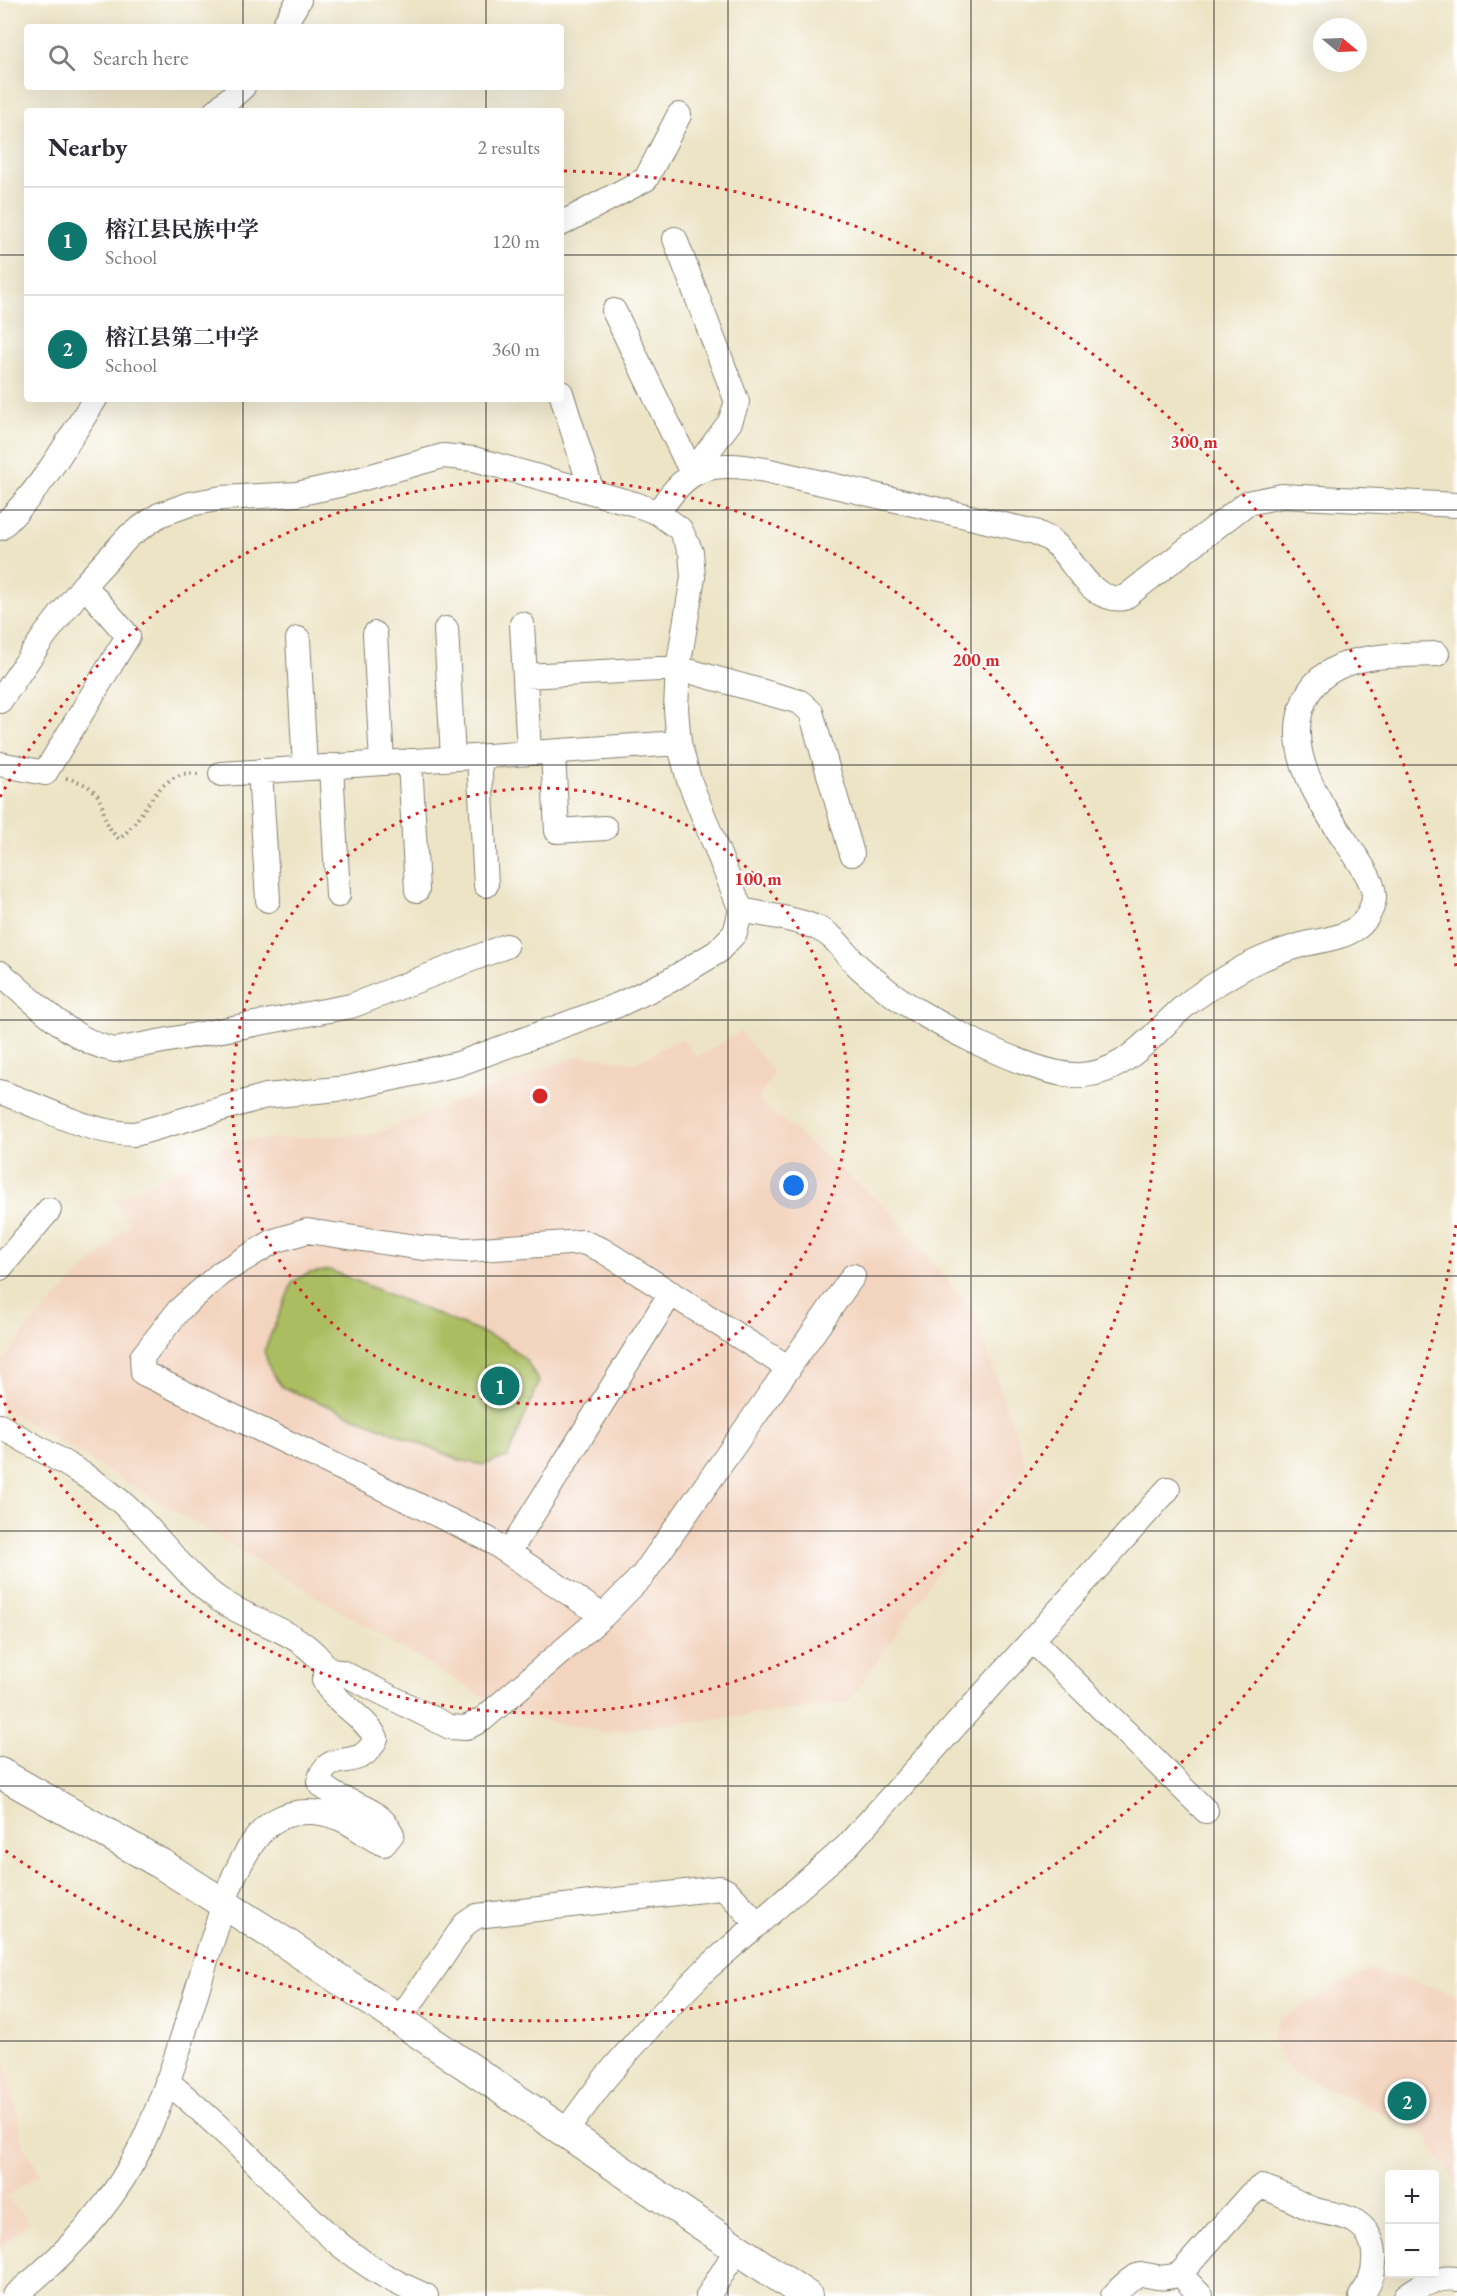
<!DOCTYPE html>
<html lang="en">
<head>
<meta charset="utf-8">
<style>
  :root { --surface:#fff; --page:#f7f7f7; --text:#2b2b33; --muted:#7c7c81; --line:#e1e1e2; --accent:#0f766e }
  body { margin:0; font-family:"EB Garamond","Noto Serif SC",serif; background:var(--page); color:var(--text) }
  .controls { position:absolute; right:18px; bottom:18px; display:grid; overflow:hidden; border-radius:6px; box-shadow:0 6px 24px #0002 }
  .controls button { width:54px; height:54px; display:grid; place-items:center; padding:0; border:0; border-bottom:2px solid var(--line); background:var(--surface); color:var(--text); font:30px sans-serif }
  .compass { position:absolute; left:1313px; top:18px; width:54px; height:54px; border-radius:50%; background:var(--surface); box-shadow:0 6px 24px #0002; rotate:109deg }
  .you { position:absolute; left:794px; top:1186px; width:21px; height:21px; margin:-15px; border:4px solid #fff; border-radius:50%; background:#1a73e8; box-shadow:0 0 0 9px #1a73e833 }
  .badge { display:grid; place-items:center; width:39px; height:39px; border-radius:50%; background:var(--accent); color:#fff; font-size:20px; font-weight:700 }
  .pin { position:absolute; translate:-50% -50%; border:3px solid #fff; box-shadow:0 2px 6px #0006 }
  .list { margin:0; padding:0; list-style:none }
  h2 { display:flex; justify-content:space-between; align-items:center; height:78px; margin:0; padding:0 24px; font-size:26px }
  h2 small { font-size:20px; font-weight:400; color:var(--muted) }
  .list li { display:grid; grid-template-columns:39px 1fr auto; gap:18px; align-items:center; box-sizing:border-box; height:108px; padding:0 24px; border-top:2px solid var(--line) }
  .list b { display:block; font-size:22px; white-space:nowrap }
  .list p { margin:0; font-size:20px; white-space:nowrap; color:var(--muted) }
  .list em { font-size:20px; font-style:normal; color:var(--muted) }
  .icon { flex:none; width:33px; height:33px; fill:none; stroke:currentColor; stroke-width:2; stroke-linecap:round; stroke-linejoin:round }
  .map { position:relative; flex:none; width:1457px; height:2296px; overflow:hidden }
  .search { position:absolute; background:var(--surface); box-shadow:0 6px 24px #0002; left:24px; top:24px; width:540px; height:66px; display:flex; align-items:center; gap:15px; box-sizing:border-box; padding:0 21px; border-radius:6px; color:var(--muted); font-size:22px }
  .panel { position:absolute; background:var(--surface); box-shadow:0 6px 24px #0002; left:24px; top:108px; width:540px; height:294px; border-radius:6px }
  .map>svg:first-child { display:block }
</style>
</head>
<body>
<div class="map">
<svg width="1457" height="2296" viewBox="0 0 1457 2296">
  <rect width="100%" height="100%" fill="#fff"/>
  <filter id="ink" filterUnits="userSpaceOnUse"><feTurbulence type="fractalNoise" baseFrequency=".0167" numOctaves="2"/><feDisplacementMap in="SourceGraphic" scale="12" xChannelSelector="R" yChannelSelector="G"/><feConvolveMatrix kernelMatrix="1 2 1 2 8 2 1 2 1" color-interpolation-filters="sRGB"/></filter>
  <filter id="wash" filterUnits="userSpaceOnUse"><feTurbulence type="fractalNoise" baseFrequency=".008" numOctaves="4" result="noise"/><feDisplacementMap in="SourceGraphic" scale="24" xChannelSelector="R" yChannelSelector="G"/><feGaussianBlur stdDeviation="1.35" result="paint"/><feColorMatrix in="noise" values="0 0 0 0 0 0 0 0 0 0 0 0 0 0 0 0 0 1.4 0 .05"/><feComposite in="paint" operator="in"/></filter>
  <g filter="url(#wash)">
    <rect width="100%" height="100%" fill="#ede4c6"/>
    <path fill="#f3d4bf" d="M740 1031 774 1073 758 1100 890 1211 975 1314 1027 1468 951 1552 849 1703 606 1732 513 1715 0 1406V1366L29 1326 130 1224 114 1201 239 1140 373 1134 581 1055 635 1063 681 1038 697 1058Z
      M1370 1969 1457 1994V2185L1423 2132 1289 2070 1271 2039 1279 2019Z
      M0 2052 4 2056 14 2094 23 2145 40 2174 6 2196 29 2222 0 2248Z"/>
    <path fill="#abbd61" stroke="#646c3e" stroke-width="1.5" d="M330 1270 504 1342 526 1360 539 1382 508 1457 483 1465 459 1460 282 1387 271 1372 264 1351 293 1281 309 1273Z"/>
  </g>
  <g filter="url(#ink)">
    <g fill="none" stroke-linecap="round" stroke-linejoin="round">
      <defs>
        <path id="minor" d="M283 27 299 0
          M216 111 243 87
          M561 224 646 179 679 115
          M614 311 692 473 730 422 737 402 675 239
          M561 393 592 492
          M658 513C689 464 711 461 765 470L1035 532C1040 535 1047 537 1052 541 1076 560 1088 603 1124 598L1247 503 1282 496 1457 505
          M0 528C39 493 67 443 95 399
          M522 624 529 753
          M446 629 453 758
          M375 634 382 763
          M298 639 305 768
          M525 676 678 668 800 702 811 712 852 854
          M0 701 45 635 84 585 129 536 159 515 190 504 222 498 297 494 339 485 443 456 474 459 635 504 658 513 680 529 691 552 693 577 678 668 676 709 679 743 689 780 741 910 735 933 717 952 669 981 618 1005 458 1064 348 1088 266 1096 135 1134C88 1134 44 1107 0 1092
          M553 752 557 831 605 828
          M479 757 486 885
          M410 761 417 890
          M0 764 45 773 128 636 84 585
          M331 766 338 895
          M260 771 268 900
          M221 774 679 743
          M741 910C765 915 794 918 817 928 835 935 844 952 857 965 865 973 874 979 883 987 919 1017 1026 1072 1073 1075 1124 1078 1152 1033 1187 1004 1205 990 1224 979 1243 968 1262 957 1284 950 1305 944 1323 940 1343 938 1358 927 1366 921 1373 908 1374 898 1375 885 1364 869 1357 858 1329 815 1284 760 1302 707 1320 651 1390 656 1437 654
          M0 973C34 1000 71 1042 115 1050L351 1006 506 946
          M0 1268 49 1210
          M0 1426C43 1452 93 1475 130 1510 160 1537 187 1578 220 1600 260 1627 300 1628 329 1671
          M509 1552 671 1293
          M603 1616 488 1539 143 1373 142 1357 179 1310 221 1273 274 1241 307 1231 423 1248 466 1250 583 1242 602 1250 789 1368
          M1032 1640 1206 1811
          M399 2020 465 1924 477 1916 720 1888 728 1892 758 1924
          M167 2081C193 2104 220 2127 245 2152 306 2212 343 2262 426 2296
          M565 2132 606 2077 653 2023 705 1970 847 1846 1168 1489
          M1180 2274 1201 2296
          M14 2296C67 2254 115 2203 144 2140 172 2079 190 2012 210 1947 219 1922 225 1894 237 1870 246 1853 258 1830 276 1820 299 1807 327 1811 349 1823 362 1830 370 1839 384 1844L392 1834C375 1800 339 1806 319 1782 327 1745 360 1776 376 1738 363 1714 335 1704 324 1680L329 1671 341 1672 450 1727 466 1728 483 1719 603 1616 643 1575 853 1276
          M708 2296 737 2249
          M1113 2296C1150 2256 1143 2287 1180 2274L1251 2194 1261 2187C1280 2191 1294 2202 1312 2209 1326 2214 1343 2214 1356 2222 1381 2238 1378 2275 1361 2296
          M1406 2296C1420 2285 1439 2276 1457 2279"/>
        <path id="major" d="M0 1773 163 1865 287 1944 807 2296"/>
      </defs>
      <use href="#minor" stroke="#848071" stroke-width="26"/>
      <use href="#major" stroke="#848071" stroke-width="32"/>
      <path stroke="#848071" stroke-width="4" stroke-dasharray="1.5 4.5" stroke-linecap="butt" d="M66 778C117 790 92 815 119 839 142 822 153 782 183 774 188 773 196 774 202 774"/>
      <use href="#minor" stroke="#fff" stroke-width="24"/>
      <use href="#major" stroke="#fff" stroke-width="30"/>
    </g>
  </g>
  <path fill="none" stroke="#1c1c1c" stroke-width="1.5" stroke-opacity="0.55" d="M243 0V27M486 0V27M728 0V2296M971 0V2296M1214 0V2296M243 87V111M486 87V111M0 255H27M561 255H1457M243 399V2296M486 399V2296M0 510H1457M0 765H1457M0 1020H1457M0 1276H1457M0 1531H1457M0 1786H1457M0 2041H1457"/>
  <g fill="none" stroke="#d62828" stroke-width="3" stroke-dasharray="3 6">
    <circle cx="540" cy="1096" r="308"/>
    <path d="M0 797A617 617 0 1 1 0 1395"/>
    <path d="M1456 1225A925 925 0 0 1 3 1849M564 171A925 925 0 0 1 1456 967"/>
  </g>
  <circle cx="540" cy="1096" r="9" fill="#d62828" stroke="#fff" stroke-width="3"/>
  <g font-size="18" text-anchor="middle" font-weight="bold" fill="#d62828" stroke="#fff" stroke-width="4.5" stroke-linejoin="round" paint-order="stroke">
    <text x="1194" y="448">300 m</text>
    <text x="976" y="666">200 m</text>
    <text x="758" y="885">100 m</text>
  </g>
</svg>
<div class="controls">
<button>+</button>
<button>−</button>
</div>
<svg class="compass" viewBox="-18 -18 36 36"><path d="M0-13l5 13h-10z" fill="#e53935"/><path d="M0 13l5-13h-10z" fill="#7c7c81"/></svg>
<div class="you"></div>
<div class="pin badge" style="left:500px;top:1386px">1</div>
<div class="pin badge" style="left:1407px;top:2101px">2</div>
<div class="search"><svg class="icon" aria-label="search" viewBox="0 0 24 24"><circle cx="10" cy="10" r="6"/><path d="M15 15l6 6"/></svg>Search here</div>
<section class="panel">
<h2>Nearby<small>2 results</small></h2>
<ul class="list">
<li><span class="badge">1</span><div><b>榕江县民族中学</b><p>School</p></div><em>120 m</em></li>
<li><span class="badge">2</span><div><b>榕江县第二中学</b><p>School</p></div><em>360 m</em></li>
</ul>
</section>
</div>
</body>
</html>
